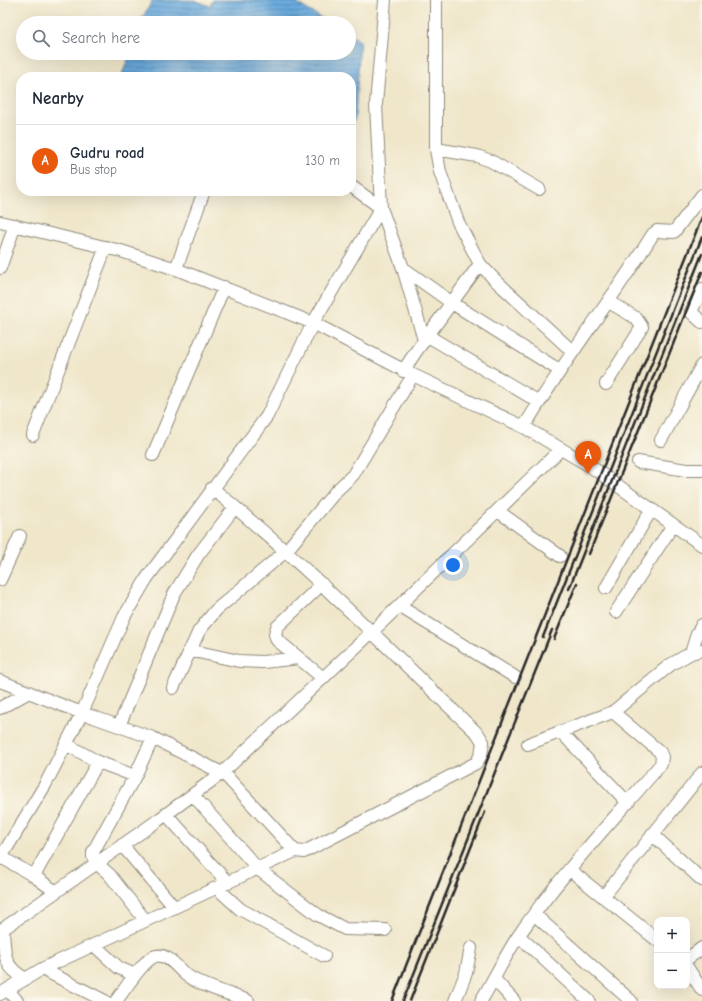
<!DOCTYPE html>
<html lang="en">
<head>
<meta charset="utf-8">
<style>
  :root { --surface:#fff; --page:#f2f2f3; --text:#1f2937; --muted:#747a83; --line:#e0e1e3; --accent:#ea580c }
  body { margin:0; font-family:"Comic Neue",sans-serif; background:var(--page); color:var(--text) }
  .controls { position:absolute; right:12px; bottom:12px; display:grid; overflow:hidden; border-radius:8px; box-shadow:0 4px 16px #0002 }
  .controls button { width:36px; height:36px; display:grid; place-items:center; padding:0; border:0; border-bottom:1px solid var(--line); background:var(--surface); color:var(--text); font:20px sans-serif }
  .you { position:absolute; left:453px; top:565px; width:14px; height:14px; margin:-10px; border:3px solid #fff; border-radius:50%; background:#1a73e8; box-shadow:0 0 0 6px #1a73e833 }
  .badge { display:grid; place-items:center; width:26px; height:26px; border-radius:50%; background:var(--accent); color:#fff; font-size:13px; font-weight:700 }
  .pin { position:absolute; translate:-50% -33px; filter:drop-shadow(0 1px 2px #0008) }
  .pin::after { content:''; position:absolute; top:21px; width:14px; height:12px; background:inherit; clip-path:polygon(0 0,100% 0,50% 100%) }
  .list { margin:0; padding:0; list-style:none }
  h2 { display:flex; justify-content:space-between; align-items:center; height:52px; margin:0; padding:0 16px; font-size:17px }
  h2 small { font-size:13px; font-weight:400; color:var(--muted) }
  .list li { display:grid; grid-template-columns:26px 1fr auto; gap:12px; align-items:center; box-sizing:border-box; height:72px; padding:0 16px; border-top:1px solid var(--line) }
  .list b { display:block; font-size:15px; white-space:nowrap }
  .list p { margin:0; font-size:13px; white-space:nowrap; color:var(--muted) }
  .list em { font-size:13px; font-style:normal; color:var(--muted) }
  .icon { flex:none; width:22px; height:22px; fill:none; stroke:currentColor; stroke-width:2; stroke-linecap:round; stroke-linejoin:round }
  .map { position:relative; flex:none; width:702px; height:1001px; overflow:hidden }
  .search { position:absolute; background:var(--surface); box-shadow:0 4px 16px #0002; left:16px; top:16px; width:340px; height:44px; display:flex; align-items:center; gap:10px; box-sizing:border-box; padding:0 14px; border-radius:22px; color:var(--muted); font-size:15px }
  .panel { position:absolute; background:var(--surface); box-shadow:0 4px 16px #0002; left:16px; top:72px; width:340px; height:124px; border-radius:16px }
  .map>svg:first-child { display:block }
</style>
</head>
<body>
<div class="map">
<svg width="702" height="1001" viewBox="0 0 702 1001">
  <defs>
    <pattern id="water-rules" width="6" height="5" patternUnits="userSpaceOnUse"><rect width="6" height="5" fill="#6aabde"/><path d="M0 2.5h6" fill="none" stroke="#578bb4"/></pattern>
  </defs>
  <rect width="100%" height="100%" fill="#fbf7ec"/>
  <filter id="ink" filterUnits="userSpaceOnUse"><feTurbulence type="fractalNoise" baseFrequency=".025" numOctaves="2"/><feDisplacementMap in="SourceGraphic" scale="8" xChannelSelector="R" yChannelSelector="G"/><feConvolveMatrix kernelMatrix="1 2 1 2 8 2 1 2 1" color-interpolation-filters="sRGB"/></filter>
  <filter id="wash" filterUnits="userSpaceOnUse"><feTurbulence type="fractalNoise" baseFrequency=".012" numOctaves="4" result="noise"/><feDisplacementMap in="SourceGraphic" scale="16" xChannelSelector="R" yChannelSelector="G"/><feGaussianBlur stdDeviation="0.9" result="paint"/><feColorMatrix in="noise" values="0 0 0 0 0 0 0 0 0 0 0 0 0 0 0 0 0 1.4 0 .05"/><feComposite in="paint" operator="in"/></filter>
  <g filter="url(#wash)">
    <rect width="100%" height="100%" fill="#f0e7cb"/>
    <path fill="url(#water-rules)" stroke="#4a6b84" d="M153 0H194L210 6 213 0H291L330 23H139Z
      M349 34 360 41 355 118 351 127V77H121L128 59V53H349Z"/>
  </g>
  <g filter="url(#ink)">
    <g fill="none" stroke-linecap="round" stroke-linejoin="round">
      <defs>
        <path id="minor" d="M385 0 376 104 381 208 403 268 424 340
          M436 0V149L440 172 458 222 480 264 494 279 572 351
          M436 149 477 156 491 161 539 189
          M0 222 121 251 176 269 313 323 413 375 524 427 590 466 702 545
          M0 268 15 225
          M403 268 452 303 559 370
          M176 269 204 191
          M702 289 691 312 702 322
          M428 336 539 402
          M403 371 417 350 480 264
          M606 384 642 327 636 318 609 302
          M524 427C564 360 612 300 653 234L657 231 674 232 702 195
          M33 435 106 247
          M661 440 702 365
          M153 455 224 287
          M638 462 686 470H702
          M498 511 560 556
          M0 580 20 536
          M322 584 277 627 275 634 277 640 323 678
          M606 588 651 510
          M399 606 515 677
          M616 612 673 525
          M189 650 239 661 263 662 299 658
          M691 653 697 634 702 625
          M0 681 82 713 153 738 222 773 228 778 295 851 304 852 476 763 481 755 483 742 478 734C390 651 306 565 212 488
          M173 688 199 631 216 610 286 551 336 491 353 475 413 375
          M0 708 29 692
          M119 726 174 594 198 555 235 507
          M561 732 628 803
          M66 744 98 762 135 776
          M528 744 613 712 670 665 691 653 702 650
          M193 795 258 869 318 915 345 929 385 930
          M166 814 228 883
          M652 834 702 880
          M122 845 174 907
          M1 857 34 876 56 892
          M0 859 45 785 82 713 124 617 147 578 267 416 313 323 381 208 351 186
          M570 870 657 940
          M34 876 98 762
          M217 888 240 909 324 956
          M603 897 702 773
          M535 915 631 1001
          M145 920 109 874 96 863 93 857V852L135 776 153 738
          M3 930C5 954 2 966 26 979
          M0 931 157 821 222 773 373 631 560 450
          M519 936 589 1001
          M94 945 119 968 135 975
          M687 959 702 948
          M687 967 702 990
          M42 969 105 1001
          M494 979 514 1001
          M8 990 17 1001
          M0 994 42 969 295 851
          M116 1001C124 991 144 958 156 956 168 953 178 969 186 975 203 987 228 993 248 1001
          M455 1001 466 973 471 948
          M481 1001C494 979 505 956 519 935 561 874 613 820 661 764L662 757 660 752 613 712"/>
      </defs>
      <use href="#minor" stroke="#8e897b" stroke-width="14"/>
      <use href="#minor" stroke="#fff" stroke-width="12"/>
      <path stroke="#2b2b2b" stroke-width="2.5" d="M589 554 702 272
        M569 589 702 254
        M543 637 702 237
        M554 639 577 583
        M392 1001 702 217
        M403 1001 552 630
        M410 1001 485 812"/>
    </g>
  </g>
</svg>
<div class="controls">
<button>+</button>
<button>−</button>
</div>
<div class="you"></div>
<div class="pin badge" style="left:588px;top:474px">A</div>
<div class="search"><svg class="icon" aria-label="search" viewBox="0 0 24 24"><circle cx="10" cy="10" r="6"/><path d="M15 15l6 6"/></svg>Search here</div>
<section class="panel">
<h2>Nearby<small></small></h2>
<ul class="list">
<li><span class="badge">A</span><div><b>Gudru road</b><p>Bus stop</p></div><em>130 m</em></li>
</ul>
</section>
</div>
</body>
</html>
